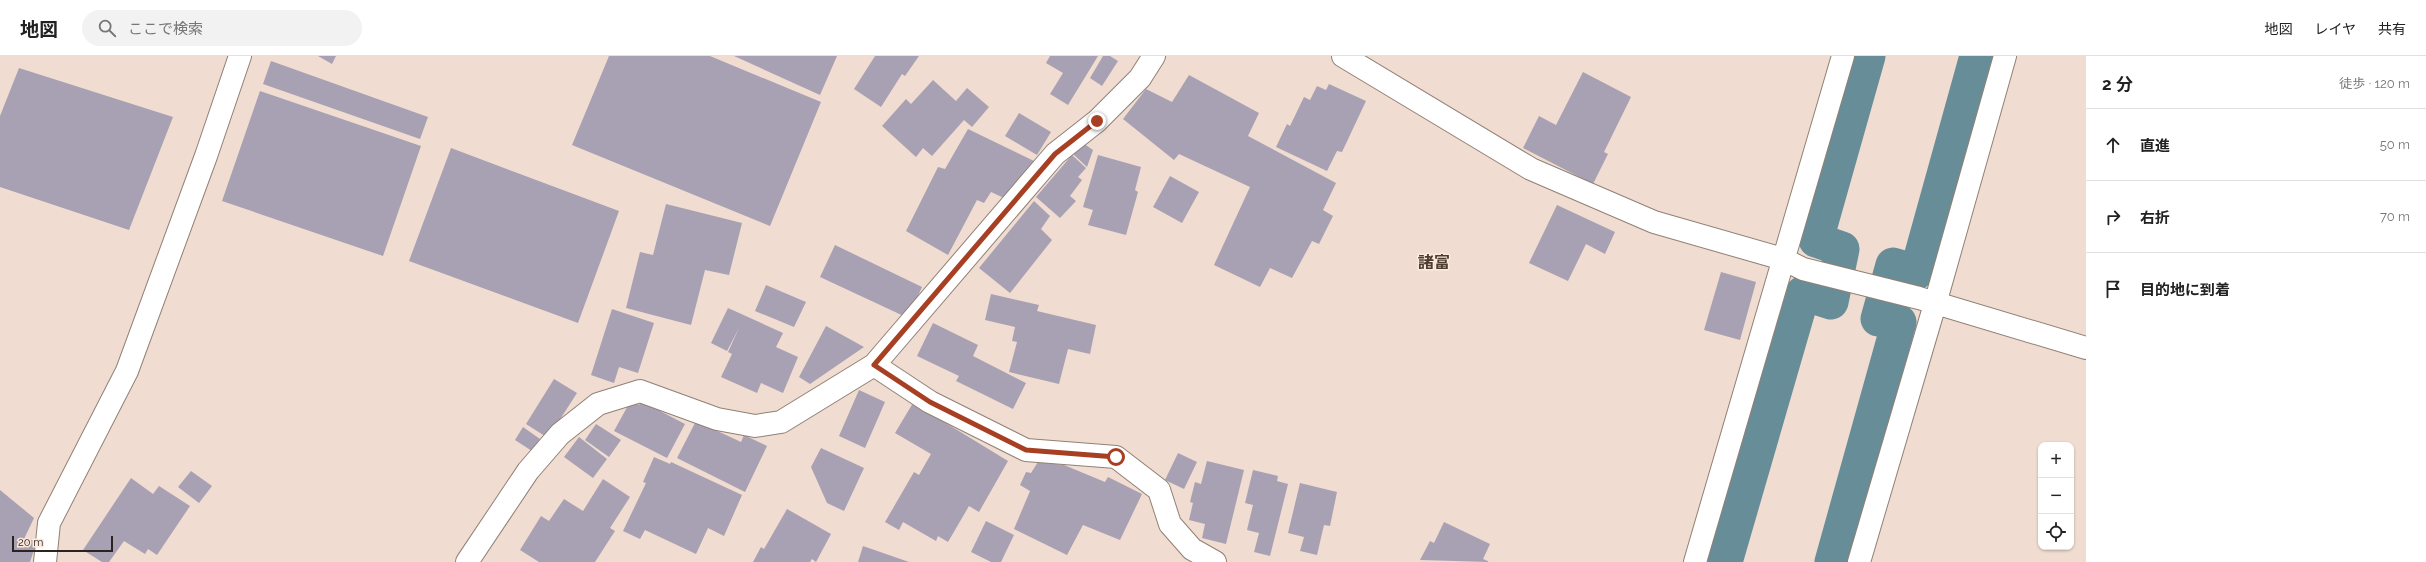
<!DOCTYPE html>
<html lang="ja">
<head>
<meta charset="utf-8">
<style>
  :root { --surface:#fff; --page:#f2f2f2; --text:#222; --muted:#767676; --line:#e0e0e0 }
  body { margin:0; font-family:Raleway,"Noto Sans JP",sans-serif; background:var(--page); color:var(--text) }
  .controls { position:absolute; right:12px; bottom:12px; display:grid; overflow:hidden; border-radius:8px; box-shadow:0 1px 3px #0004 }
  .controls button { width:36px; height:36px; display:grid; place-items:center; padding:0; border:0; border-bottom:1px solid var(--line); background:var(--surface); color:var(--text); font:20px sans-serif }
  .scale { position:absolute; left:12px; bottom:10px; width:101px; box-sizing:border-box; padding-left:4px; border:2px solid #2a231f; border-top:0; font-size:11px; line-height:14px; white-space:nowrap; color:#2a231f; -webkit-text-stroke:3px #fdeadd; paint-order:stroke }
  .stop { position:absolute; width:12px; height:12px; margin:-9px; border:3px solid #a73f22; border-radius:50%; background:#fff }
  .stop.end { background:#a73f22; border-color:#fff; box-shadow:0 1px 4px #0008 }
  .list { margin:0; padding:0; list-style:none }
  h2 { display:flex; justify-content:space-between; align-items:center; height:52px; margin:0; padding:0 16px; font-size:17px }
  h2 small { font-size:13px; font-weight:400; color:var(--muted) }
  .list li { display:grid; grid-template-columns:26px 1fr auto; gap:12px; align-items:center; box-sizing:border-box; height:72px; padding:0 16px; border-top:1px solid var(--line) }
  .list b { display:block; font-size:15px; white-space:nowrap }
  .list em { font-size:13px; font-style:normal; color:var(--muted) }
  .icon { flex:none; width:22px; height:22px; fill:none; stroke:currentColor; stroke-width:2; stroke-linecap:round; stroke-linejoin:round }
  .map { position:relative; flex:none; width:2086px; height:506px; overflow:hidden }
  header { display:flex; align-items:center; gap:24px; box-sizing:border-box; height:56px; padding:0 20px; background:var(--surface); border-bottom:1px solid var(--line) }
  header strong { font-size:19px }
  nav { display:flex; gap:22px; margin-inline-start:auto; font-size:14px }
  .search { width:280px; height:36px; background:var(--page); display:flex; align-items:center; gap:10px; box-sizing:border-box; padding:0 14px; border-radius:22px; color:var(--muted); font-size:15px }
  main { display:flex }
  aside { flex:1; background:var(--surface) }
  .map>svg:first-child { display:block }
</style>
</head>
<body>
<header>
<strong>地図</strong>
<div class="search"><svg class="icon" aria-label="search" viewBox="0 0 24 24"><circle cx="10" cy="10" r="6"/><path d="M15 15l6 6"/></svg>ここで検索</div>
<nav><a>地図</a><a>レイヤ</a><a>共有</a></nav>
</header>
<main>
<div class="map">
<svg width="2086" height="506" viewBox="0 0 2086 506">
  <rect width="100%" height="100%" fill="#f0dcd0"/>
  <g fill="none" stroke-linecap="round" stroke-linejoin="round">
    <path stroke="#678d98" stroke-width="35" d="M1725 506 1803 237 1831 246 1842 193 1816 184 1868 0
      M1832 506 1899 266 1878 263 1893 209 1917 216 1977 0"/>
  </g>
  <path fill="#a8a1b3" d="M318 0H336L332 8Z
    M609 0H710L821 46 770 170 572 89Z
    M734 0H837L820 39Z
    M875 0H919L905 20 902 18 881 51 854 33Z
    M1050 0H1098L1068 49 1050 38 1063 17 1046 7Z
    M1103 0H1110L1118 5 1102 30 1090 22Z
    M271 5 428 61 420 83 263 28Z
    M19 12 173 61 129 174 0 131V60Z
    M1583 16 1631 41 1604 96 1608 98 1593 128 1523 92 1539 60 1556 69Z
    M1189 19 1259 57 1248 80 1336 127 1323 154 1333 160 1319 188 1312 185 1292 222 1270 212 1260 231 1214 209 1250 131 1179 98 1174 104 1123 63 1146 33 1172 46Z
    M933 24 956 45 967 32 989 51 972 71 964 64 932 100 923 92 916 101 882 70 906 43 911 48Z
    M1329 28 1366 45 1342 96 1337 95 1327 115 1276 91 1287 68 1290 70 1304 41 1310 44 1317 30 1326 34Z
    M260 35 421 90 383 200 222 145Z
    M1019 57 1051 76 1037 99 1005 80Z
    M968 73 1036 106 1006 143 991 136 984 147 977 144 948 199 906 175 938 111 945 113Z
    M1083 87 1093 94 1087 111 1073 98Z
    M451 92 619 155 578 267 409 205Z
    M1072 99 1086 112 1078 121 1082 124 1070 140 1076 145 1060 162 1036 141Z
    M1098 99 1141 111 1135 134 1138 136 1126 179 1088 169 1093 154 1083 151Z
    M1170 120 1199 136 1182 167 1153 151Z
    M1034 145 1050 160 1041 173 1052 184 1010 237 979 212Z
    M666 148 742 167 729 219 705 214 691 269 626 252 640 196 653 199Z
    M1557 149 1615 176 1605 198 1586 188 1568 225 1529 207Z
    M835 189 922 231 908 262 820 221Z
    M1721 216 1756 226 1740 284 1704 274Z
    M766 229 806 246 794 271 755 255Z
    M991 238 1039 249 1037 255 1096 269 1090 298 1068 293 1059 328 1009 316 1017 286 1012 285 1015 271 985 264Z
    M728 252 783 277 776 291 798 301 783 337 761 327 757 337 721 321 732 298 728 296 739 272 727 295 711 287Z
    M612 253 654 267 638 317 619 311 614 327 591 319Z
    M933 267 978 289 973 300 1026 327 1013 353 956 325 959 320 917 300Z
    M826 270 864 291 810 328 799 321Z
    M554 323 577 337 548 382 526 368Z
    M859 334 885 346 865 392 839 380Z
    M631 344 639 349 641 345 685 368 667 402 614 375Z
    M913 347 1008 405 979 456 969 450 948 486 938 480 936 485 903 466 899 474 885 466 914 416 919 419 931 398 895 377Z
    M696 365 741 386 744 379 767 390 745 436 677 402Z
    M596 368 621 384 609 401 585 384Z
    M523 371 540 383 532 395 515 384Z
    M579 381 607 403 593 422 564 401Z
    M821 392 864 412 844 455 827 447 811 411Z
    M1178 397 1197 406 1184 433 1165 424Z
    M654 401 670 408 671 406 742 439 724 480 708 472 696 498 645 474 640 483 623 475 646 427 643 426Z
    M1207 405 1244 414 1226 488 1202 482 1205 468 1189 464 1193 447 1190 446 1195 426 1201 428Z
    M1038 406 1064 409 1105 426 1108 421 1142 438 1120 484 1083 469 1067 499 1014 473 1030 435 1020 429 1026 416 1031 417Z
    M1253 414 1278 420 1277 425 1288 428 1270 500 1254 496 1259 477 1247 474 1253 449 1245 447Z
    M191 415 212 430 199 447 178 431Z
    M131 422 153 438 159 430 190 450 157 499 148 493 145 498 124 485 109 506H102L83 494Z
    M603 423 630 441 610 472 615 475 595 506H539L520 494 541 460 549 465 564 443 583 455Z
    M1300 427 1337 436 1330 470 1324 469 1317 499 1300 495 1304 481 1288 477Z
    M0 434 34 462 24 483 37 485 30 506H0Z
    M787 453 831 478 816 506 812 503 810 506H753L761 491 764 493Z
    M986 465 1014 479 1001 506H991L971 496Z
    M1444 466 1490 488 1483 503 1490 506 1420 504 1430 485 1434 487Z
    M863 490 909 506H858Z"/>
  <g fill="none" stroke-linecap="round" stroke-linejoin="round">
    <defs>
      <path id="street" d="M1343 0 1531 113 1654 166 1783 203 1803 213 1919 242 2086 292
        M874 309 930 346 1026 394 1116 401 1159 434 1170 468 1192 493 1215 506
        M45 506 49 467 127 315 206 100 240 0
        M467 506 528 415 560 378 598 348 640 335 717 363 755 370 781 366 874 309 1055 98 1097 65 1140 22 1154 0
        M1695 506 1843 0
        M1859 506 1935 248 2005 0"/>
    </defs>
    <use href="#street" stroke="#918075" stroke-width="24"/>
    <use href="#street" stroke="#fff" stroke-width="22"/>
  </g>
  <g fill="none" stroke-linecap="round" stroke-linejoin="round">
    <path stroke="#a73f22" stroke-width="5" d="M1097 65 1055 98 874 309 930 346 1026 394 1116 401"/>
  </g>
  <g text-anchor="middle" stroke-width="3" stroke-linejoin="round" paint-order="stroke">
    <g font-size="16" font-weight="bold" fill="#4c3d33" stroke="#fdeadd">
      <text x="1434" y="212">諸富</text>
    </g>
  </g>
</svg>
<div class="controls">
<button>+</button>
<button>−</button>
<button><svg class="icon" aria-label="locate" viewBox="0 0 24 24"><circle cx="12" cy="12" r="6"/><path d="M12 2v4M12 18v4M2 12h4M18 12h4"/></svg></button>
</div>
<div class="scale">20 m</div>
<div class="stop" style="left:1116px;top:401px"></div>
<div class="stop end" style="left:1097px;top:65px"></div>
</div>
<aside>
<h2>2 分<small>徒歩 · 120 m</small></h2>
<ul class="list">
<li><svg class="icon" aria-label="ahead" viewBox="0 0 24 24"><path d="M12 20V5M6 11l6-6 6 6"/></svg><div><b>直進</b></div><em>50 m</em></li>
<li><svg class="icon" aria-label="right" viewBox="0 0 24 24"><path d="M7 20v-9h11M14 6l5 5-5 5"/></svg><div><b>右折</b></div><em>70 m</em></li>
<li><svg class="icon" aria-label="arrive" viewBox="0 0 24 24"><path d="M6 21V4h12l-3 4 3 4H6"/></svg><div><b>目的地に到着</b></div></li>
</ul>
</aside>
</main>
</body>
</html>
